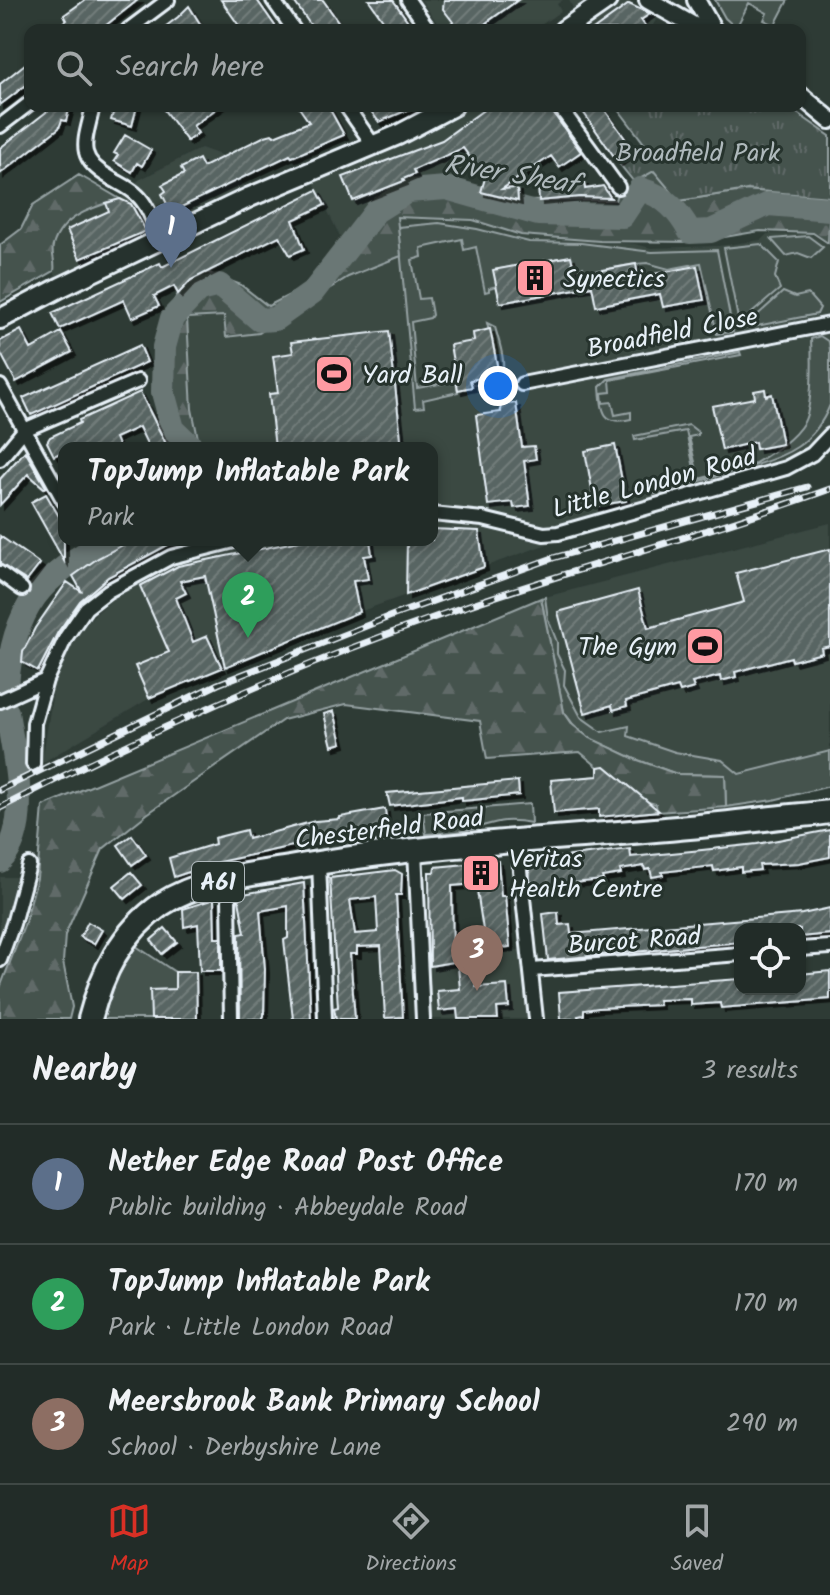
<!DOCTYPE html>
<html lang="en">
<head>
<meta charset="utf-8">
<style>
  :root { --surface:#222c28; --page:#2e3834; --text:#f1f3f6; --muted:#a2a7a8; --line:#3f4845; --accent:#d93025 }
  body { margin:0; font-family:Kalam,sans-serif; background:var(--page); color:var(--text) }
  .controls { position:absolute; right:24px; bottom:24px; display:grid; overflow:hidden; border-radius:16px; box-shadow:0 2px 6px #0004 }
  .controls button { width:72px; height:72px; display:grid; place-items:center; padding:0; border:0; border-bottom:2px solid var(--line); background:var(--surface); color:var(--text); font:40px sans-serif }
  .you { position:absolute; left:498px; top:386px; width:28px; height:28px; margin:-20px; border:6px solid #fff; border-radius:50%; background:#1a73e8; box-shadow:0 0 0 12px #1a73e833 }
  .badge { display:grid; place-items:center; width:52px; height:52px; border-radius:50%; background:var(--accent); color:#fff; font-size:26px; font-weight:700 }
  .pin { position:absolute; translate:-50% -66px; filter:drop-shadow(0 2px 4px #0008) }
  .pin::after { content:''; position:absolute; top:42px; width:28px; height:24px; background:inherit; clip-path:polygon(0 0,100% 0,50% 100%) }
  .popup { position:absolute; left:58px; top:442px; width:380px; height:104px; box-sizing:border-box; display:grid; place-content:center; border-radius:16px; background:var(--surface); filter:drop-shadow(0 2px 6px #0005); font-size:26px; white-space:nowrap; color:var(--muted) }
  .popup b { font-size:30px; color:var(--text) }
  .popup::after { content:''; position:absolute; left:50%; top:100%; margin-left:-16px; border:16px solid transparent; border-top-color:var(--surface) }
  .list { margin:0; padding:0; list-style:none }
  h2 { display:flex; justify-content:space-between; align-items:center; height:104px; margin:0; padding:0 32px; font-size:34px }
  h2 small { font-size:26px; font-weight:400; color:var(--muted) }
  .list li { display:grid; grid-template-columns:52px 1fr auto; gap:24px; align-items:center; box-sizing:border-box; height:120px; padding:0 32px; border-top:2px solid var(--line) }
  .list b { display:block; font-size:30px; white-space:nowrap }
  .list p { margin:0; font-size:26px; white-space:nowrap; color:var(--muted) }
  .list em { font-size:26px; font-style:normal; color:var(--muted) }
  .icon { flex:none; width:44px; height:44px; fill:none; stroke:currentColor; stroke-width:2; stroke-linecap:round; stroke-linejoin:round }
  .map { position:relative; flex:none; width:830px; height:1019px; overflow:hidden }
  .search { position:absolute; background:var(--surface); box-shadow:0 2px 6px #0004; left:24px; right:24px; top:24px; height:88px; display:flex; align-items:center; gap:20px; box-sizing:border-box; padding:0 28px; border-radius:16px; color:var(--muted); font-size:30px }
  .sheet { height:464px; background:var(--surface) }
  nav { display:flex; justify-content:space-around; align-items:center; box-sizing:border-box; height:112px; border-top:2px solid var(--line); background:var(--surface); font-size:22px; color:var(--muted) }
  nav a { display:grid; justify-items:center; gap:4px }
  nav .on { color:var(--accent) }
  .map>svg:first-child { display:block }
</style>
</head>
<body>
<div class="map">
<svg width="830" height="1019" viewBox="0 0 830 1019">
  <defs>
    <pattern id="forest-firs" width="22" height="20" patternUnits="userSpaceOnUse" patternTransform="scale(2)"><rect width="22" height="20" fill="#45524e"/><path d="M5 1l3.5 6h-7zM16 11l3.5 6h-7z" fill="#606b68"/></pattern>
    <pattern id="park-tufts" width="24" height="20" patternUnits="userSpaceOnUse" patternTransform="scale(2)"><rect width="24" height="20" fill="#45524e"/><path d="M3 7l-1-3M5 7V3M7 7l1-3M15 17l-1-3M17 17v-4M19 17l1-3" fill="none" stroke="#606b68"/></pattern>
    <pattern id="water-ripples" width="26" height="14" patternUnits="userSpaceOnUse" patternTransform="scale(2)"><rect width="26" height="14" fill="#6b7775"/><path d="M2 4q2-2 4 0t4 0M15 11q2-2 4 0t4 0" fill="none" stroke="#586060"/></pattern>
    <pattern id="building-hatch" width="6" height="6" patternUnits="userSpaceOnUse" patternTransform="scale(2)"><rect width="6" height="6" fill="#596563"/><path d="M-1 1l2-2M0 6l6-6M5 7l2-2" fill="none" stroke="#717c7a"/></pattern>
    <filter id="shadow"><feDropShadow dx="4" dy="4" stdDeviation="0" flood-color="#0009"/></filter>
  </defs>
  <rect width="100%" height="100%" fill="#2e3b35"/>
  <filter id="ink" filterUnits="userSpaceOnUse"><feTurbulence type="fractalNoise" baseFrequency=".0125" numOctaves="2"/><feDisplacementMap in="SourceGraphic" scale="16" xChannelSelector="R" yChannelSelector="G"/><feConvolveMatrix kernelMatrix="1 2 1 2 8 2 1 2 1" color-interpolation-filters="sRGB"/></filter>
  <g filter="url(#ink)">
    <path fill="#3b4843" d="M421 0H563L557 4 561 11 534 30H442Z
      M569 0H627L629 4 657 18 652 27 647 30H564L578 19Z
      M453 106H554L462 170H458L454 185 441 182 371 202 343 243 309 172Z
      M201 148 229 158 250 197 61 287 54 271 52 252 58 233 85 210 120 199 139 180Z
      M424 214 473 220 521 235 635 244 651 248 718 246 761 240 767 234H811L830 246V435L812 454 551 535 553 542 359 612 150 698 42 763 54 684 68 650 80 631 93 616 126 588 197 556 194 540H432V448H200L192 409 187 318 224 316 227 336 259 333 280 327 348 277 401 256 397 217Z
      M830 523V786L773 800 726 807 725 775 573 724 541 598Z
      M0 877H16L0 940Z
      M525 949 531 1019H427L422 963Z"/>
    <path fill="#45524e" stroke="#96a2a3" stroke-width="2" d="M715 0H788L775 25 764 20 767 13 749 3 736 28 725 18Z
      M439 223 477 229 529 242 581 243 652 252 717 250 733 332 717 334 701 263 669 269 647 263 636 264 584 273 583 267 574 269 571 256 494 270 497 286 489 288V291L485 292 476 247 464 250 462 239 421 248 422 257 412 260 419 299 429 298 432 315 430 318 411 322 417 388 456 381 458 392 423 400 424 407 415 408 398 227Z
      M808 236 823 247 811 258 798 253 786 256 771 239Z
      M761 244 779 262 775 277 780 289 739 324 724 248Z
      M783 292 795 297 808 294 820 308 817 314 742 329Z
      M487 323 495 327C498 339 510 370 498 379 491 384 479 384 471 385L470 380 499 375Z
      M820 336 829 342 830 350V405C814 444 787 456 749 467 768 455 792 442 804 422 813 405 812 358 811 339Z
      M740 352 741 355 610 380 611 392 602 393 603 403 612 402 615 415 631 412V419C602 426 602 411 600 387L608 379Z
      M689 425 698 432V435L689 437 699 479 742 467V469L655 494 656 492 686 484V480L696 477 686 431 635 440 634 436Z
      M545 597 548 619 557 642V654L565 670 564 685 581 717 602 732 629 726 628 736 675 752 722 760 739 774 830 751V786L773 800 726 807 725 775 677 774 635 759 587 737 573 724 564 712 541 598Z
      M530 804 531 823C503 818 498 822 472 829 458 833 440 833 426 834L423 813Z
      M136 946 175 972V989L151 1019H103L115 981Z"/>
    <path fill="url(#forest-firs)" stroke="#96a2a3" stroke-width="2" d="M654 170 680 201 747 190 830 197 828 243 813 233 760 231 695 242 600 241 521 235 473 220 397 217 401 256 348 277 259 333 226 337 224 316 187 318 192 409 200 448H170L158 425 154 369 165 315 178 294 206 272 241 285 268 306 305 287 343 243 371 202 405 187 441 182 518 201 615 200 617 194Z
      M79 175 120 199C94 207 61 216 53 246 51 255 56 262 54 271L0 302V245L21 229 33 205Z
      M541 598 564 712 573 725 588 737 635 759 677 774 725 775 726 807 657 812 656 804 648 802 605 766 598 767 580 752 487 759 480 721 346 704 283 720 147 814 103 849 65 935 63 962 72 1007 69 1019H0V988L24 926 37 878 43 806Z"/>
    <path fill="url(#park-tufts)" stroke="#96a2a3" stroke-width="2" d="M616 106H787L830 136V197L747 190 679 201 654 171 634 182 618 162 646 146Z"/>
    <path fill="url(#water-ripples)" stroke="#9da8a9" stroke-width="2" d="M26 808C26 830 22 858 0 868 0 850 6 836 7 818Z"/>
    <g fill="none" stroke-linecap="round" stroke-linejoin="round">
      <path stroke="#6b7775" stroke-width="24" d="M193 448 173 429 163 392 164 347 172 318 199 290 219 285 260 320 275 319 313 292 376 211 408 191 446 188 538 214 622 216 640 189C665 196 678 210 690 232L711 231 768 204 830 209
        M7 687C12 608 42 574 110 540
        M0 861C34 828 13 753 7 712"/>
    </g>
    <path fill="url(#building-hatch)" stroke="#e8f1f8" stroke-width="2" fill-rule="evenodd" filter="url(#shadow)" d="M85 0H138L100 30H54L67 20 64 15Z
      M221 0H257L278 30H242Z
      M293 0H323L344 30H314Z
      M369 0H393L414 30H390Z
      M444 0H518L486 23 488 25 482 30H441L453 22 443 9Z
      M629 4 650 14 641 20 648 30H593Z
      M189 6 204 30H161L178 17Z
      M30 60V82L0 105V84Z
      M54 106H70L66 121 62 120 59 128 0 174V148Z
      M115 106H137L132 126 111 120Z
      M161 106H220L193 126 198 133 187 141Z
      M298 106H328L344 135 292 157 290 155 171 212 162 194 166 191 162 185 184 174 181 168 199 159 203 167 265 136 272 134 274 136 309 122Z
      M367 106H417L379 122Z
      M489 106H548L581 152 559 167 551 156 502 189 517 188 518 201 481 192 485 178 463 148 413 170 415 174 403 179 404 181 353 201 343 177 442 140Z
      M579 106H602L634 151 618 162Z
      M125 135 151 150 142 166 137 163 132 172 114 161 118 155 114 153Z
      M584 182 585 189 603 186 611 198 580 197 539 201 538 186Z
      M317 190 325 205 293 220 304 249 290 255 279 236 191 280 178 294 174 286 154 296 159 306 132 318 124 300 60 329 52 313 160 263 162 267Z
      M120 199 131 204 146 231 80 259 67 230 109 211 106 203Z
      M571 256 575 275 636 264 638 277 697 266 704 300 663 307 660 294 596 306 592 286 500 303 493 270Z
      M490 329 499 375 470 380 472 387 458 390 450 345 474 341 473 333Z
      M21 330 31 349 61 332 72 352 16 382 0 352V341Z
      M389 331 402 448H275L269 394 278 393 273 356 293 353 291 342Z
      M140 345 147 362 31 415 23 398Z
      M765 389 766 396 772 394 782 444 756 449 755 442 722 450 712 406 755 398 754 391Z
      M140 392 168 448H149L139 427 115 438 119 448H64V451L54 456 47 442 50 437 80 423 79 420Z
      M516 403 522 447 534 446 536 459 524 461 530 506 514 508 513 502 488 505 476 415 501 412 500 405Z
      M615 445 626 501 595 506 585 451Z
      M25 451 46 487 44 488 28 474 0 505V479Z
      M46 494 64 525V561L31 502Z
      M432 529 479 531 484 567 406 595 407 540H432Z
      M0 536 40 564 27 581 0 564Z
      M132 540H177L108 577 80 601 58 632 38 671 22 662 23 652 35 628 67 582 82 592 73 576 98 558Z
      M304 540H370L372 555 364 556 368 579 353 581 359 612 225 667 205 576 180 581 186 593 176 598 193 642 207 636 222 668 149 698 135 666 169 652 140 586 178 566Z
      M830 549V646L821 648 822 653 792 661 791 657 735 672 736 677 721 681 720 676 692 683 694 688 680 692 678 687 626 701 627 706 613 710 612 705 585 713 558 612 638 590 648 628 744 602 736 573Z
      M334 711 342 743 332 746 324 714Z
      M605 766 659 811 599 817V809L554 813 551 780 598 776V767Z
      M518 781 519 795 473 800 462 801V797L390 806 387 793Z
      M385 809 387 828 342 835V832L309 834 311 842 219 862 174 877 169 858 215 844 214 838 246 830 248 839 315 821 340 819V817Z
      M830 830V857L799 863 759 865 760 870 741 872V867L714 871 713 866 662 872 663 875 652 877 650 869 645 870 644 866 620 870 621 874 602 877 603 880 535 887V882H530L529 861 630 849 631 857 702 850 757 844Z
      M132 835 146 855 132 865 118 845Z
      M498 861 501 896H505L510 947 486 950 476 884 452 886 453 962 430 966 429 872H434L435 867Z
      M395 870 402 874 401 895H396L403 1017 385 1018 381 946 357 947V954H350L355 1019H336L334 1008 338 1007 330 878ZM376 897 378 932 355 934 350 900Z
      M131 872 142 885 125 899 114 886Z
      M304 883 311 1019H293L284 940 288 938V906L260 911 265 969 264 1016 262 1019H240L239 934 245 933 238 895Z
      M214 899 215 938H221V971H200L198 924 184 927 183 909Z
      M830 908V934L800 937V929H740V942L548 960 543 914 558 912 559 925 570 924 571 934 802 914Z
      M88 922 102 930 94 944 80 937Z
      M165 928 177 942 162 954 151 940Z
      M473 954 476 987 507 985 509 1007 497 1008 498 1019H458L457 1009 439 1011 437 991 460 989 457 956Z
      M830 971V999L721 1008 720 1003 691 1005V999L658 1000 659 1005 598 1008 584 1010V1015L578 1016 579 1019H561L559 992 740 979V989H800V974Z
      M175 972H196L197 1019H151L150 990 175 989Z"/>
    <g fill="none" stroke-linecap="round" stroke-linejoin="round">
      <defs>
        <path id="street" d="M273 0 294 30
          M408 0 429 30
          M128 30 168 0
          M93 106C86 140 74 157 109 177 118 183 129 187 137 195 149 206 154 225 161 240
          M346 106 374 146
          M559 106 618 187
          M0 126 30 103
          M522 384 830 324
          M0 386 64 501
          M0 459 24 430 138 381
          M432 514 483 519 544 534 558 533 786 468 812 454 830 435
          M0 573 22 589
          M0 701 46 680
          M33 764 34 723 46 680 66 637 86 608 108 591 171 557 238 540
          M517 842 536 1019
          M415 850 423 1019
          M319 862 325 1019
          M227 879 229 898 231 1019
          M800 949 830 947
          M0 960 13 924 29 865
          M532 970 740 954"/>
        <path id="secondary" d="M648 0 701 30
          M696 0 713 30
          M800 95 830 120"/>
        <path id="primary" d="M564 30 607 0
          M0 319 61 287 250 197 398 135 453 106"/>
        <path id="highway" d="M90 1019C102 973 121 932 162 904 199 880 246 875 289 868 445 839 606 839 764 819 786 816 808 815 830 812"/>
      </defs>
      <use href="#street" stroke="#e8f1f8" stroke-width="18"/>
      <use href="#secondary" stroke="#e8f1f8" stroke-width="22"/>
      <use href="#primary" stroke="#e8f1f8" stroke-width="24"/>
      <use href="#highway" stroke="#e8f1f8" stroke-width="28"/>
      <use href="#street" stroke="#26332d" stroke-width="12"/>
      <use href="#secondary" stroke="#26332d" stroke-width="16"/>
      <use href="#primary" stroke="#26332d" stroke-width="18"/>
      <use href="#highway" stroke="#26332d" stroke-width="22"/>
      <defs>
        <path id="rail" d="M0 790 218 684 394 615 553 558 807 487
          M0 808C147 732 299 664 455 610 579 567 706 534 830 489"/>
      </defs>
      <use href="#rail" stroke="#e8f1f8" stroke-width="7"/>
      <use href="#rail" stroke="#26332d" stroke-width="4" stroke-dasharray="12" stroke-linecap="butt"/>
    </g>
  </g>
  <defs>
    <symbol id="building-square" viewBox="-11 -11 22 22"><rect x="-9" y="-9" width="18" height="18" rx="4" fill="#ff9aa2" stroke="#26332d"/><path d="M-4-6H4V6H1V3H-1V6H-4ZM-2.5-4.3h1.7v1.8h-1.7ZM.8-4.3h1.7v1.8H.8ZM-2.5-1h1.7V.8h-1.7ZM.8-1h1.7V.8H.8Z" fill="#111"/></symbol>
    <symbol id="stadium-square" viewBox="-11 -11 22 22"><rect x="-9" y="-9" width="18" height="18" rx="4" fill="#ff9aa2" stroke="#26332d"/><path d="M0-5a6.5 5 0 1 0 0 10a6.5 5 0 1 0 0-10ZM-3.5-1.8h7v3.6h-7Z" fill="#111"/></symbol>
  </defs>
  <g fill-rule="evenodd">
    <use href="#building-square" x="513" y="256" width="44" height="44"/>
    <use href="#stadium-square" x="312" y="352" width="44" height="44"/>
    <use href="#stadium-square" x="683" y="624" width="44" height="44"/>
    <use href="#building-square" x="459" y="851" width="44" height="44"/>
  </g>
  <g text-anchor="middle" stroke-width="6" stroke-linejoin="round" paint-order="stroke">
    <rect fill="#26332d" stroke="#aeb8bb" stroke-width="2" x="192" y="862" width="52" height="40" rx="6"/>
    <g font-size="24" font-weight="bold" fill="#e8f1f8">
      <text x="218" y="890">A61</text>
    </g>
    <g font-size="26" fill="#afb9bc" stroke="#26332d">
      <text x="698" y="161">Broadfield Park</text>
    </g>
    <g font-size="26" fill="#e8f1f8" stroke="#26332d" text-anchor="start">
      <text x="563" y="287">Synectics</text>
      <text x="362" y="383">Yard Ball</text>
      <text x="677" y="655" text-anchor="end">The Gym</text>
      <text x="509" y="867">Veritas<tspan x="509" dy="30">Health Centre</tspan></text>
    </g>
    <g font-size="26" fill="#e8f1f8" stroke="#26332d">
      <text transform="translate(672 332) rotate(-11)" y="9">Broadfield Close</text>
      <text transform="translate(654 482) rotate(-15)" y="9">Little London Road</text>
      <text transform="translate(389 828) rotate(-7)" y="9">Chesterfield Road</text>
      <text transform="translate(634 940) rotate(-4)" y="9">Burcot Road</text>
    </g>
    <g font-size="28" font-style="italic" fill="#b0babd" stroke="#26332d">
      <text transform="translate(511 173) rotate(9)" y="10">River Sheaf</text>
    </g>
  </g>
</svg>
<div class="controls">
<button><svg class="icon" aria-label="locate" viewBox="0 0 24 24"><circle cx="12" cy="12" r="6"/><path d="M12 2v4M12 18v4M2 12h4M18 12h4"/></svg></button>
</div>
<div class="you"></div>
<div class="pin badge" style="left:171px;top:268px;background:#5c6f8a">1</div>
<div class="pin badge" style="left:248px;top:638px;background:#2e9e5b">2</div>
<div class="popup"><b>TopJump Inflatable Park</b>Park</div>
<div class="pin badge" style="left:477px;top:991px;background:#8d6e63">3</div>
<div class="search"><svg class="icon" aria-label="search" viewBox="0 0 24 24"><circle cx="10" cy="10" r="6"/><path d="M15 15l6 6"/></svg>Search here</div>
</div>
<section class="sheet">
<h2>Nearby<small>3 results</small></h2>
<ul class="list">
<li><span class="badge" style="background:#5c6f8a">1</span><div><b>Nether Edge Road Post Office</b><p>Public building · Abbeydale Road</p></div><em>170 m</em></li>
<li><span class="badge" style="background:#2e9e5b">2</span><div><b>TopJump Inflatable Park</b><p>Park · Little London Road</p></div><em>170 m</em></li>
<li><span class="badge" style="background:#8d6e63">3</span><div><b>Meersbrook Bank Primary School</b><p>School · Derbyshire Lane</p></div><em>290 m</em></li>
</ul>
</section>
<nav>
<a class="on"><svg class="icon" aria-label="map" viewBox="0 0 24 24"><path d="M3 6l6-2 6 2 6-2v14l-6 2-6-2-6 2zM9 4v14M15 6v14"/></svg>Map</a>
<a><svg class="icon" aria-label="directions" viewBox="0 0 24 24"><path d="M12 3l9 9-9 9-9-9zM9 14v-3h6M13 9l2 2-2 2"/></svg>Directions</a>
<a><svg class="icon" aria-label="saved" viewBox="0 0 24 24"><path d="M7 4h10v16l-5-4-5 4z"/></svg>Saved</a>
</nav>
</body>
</html>
